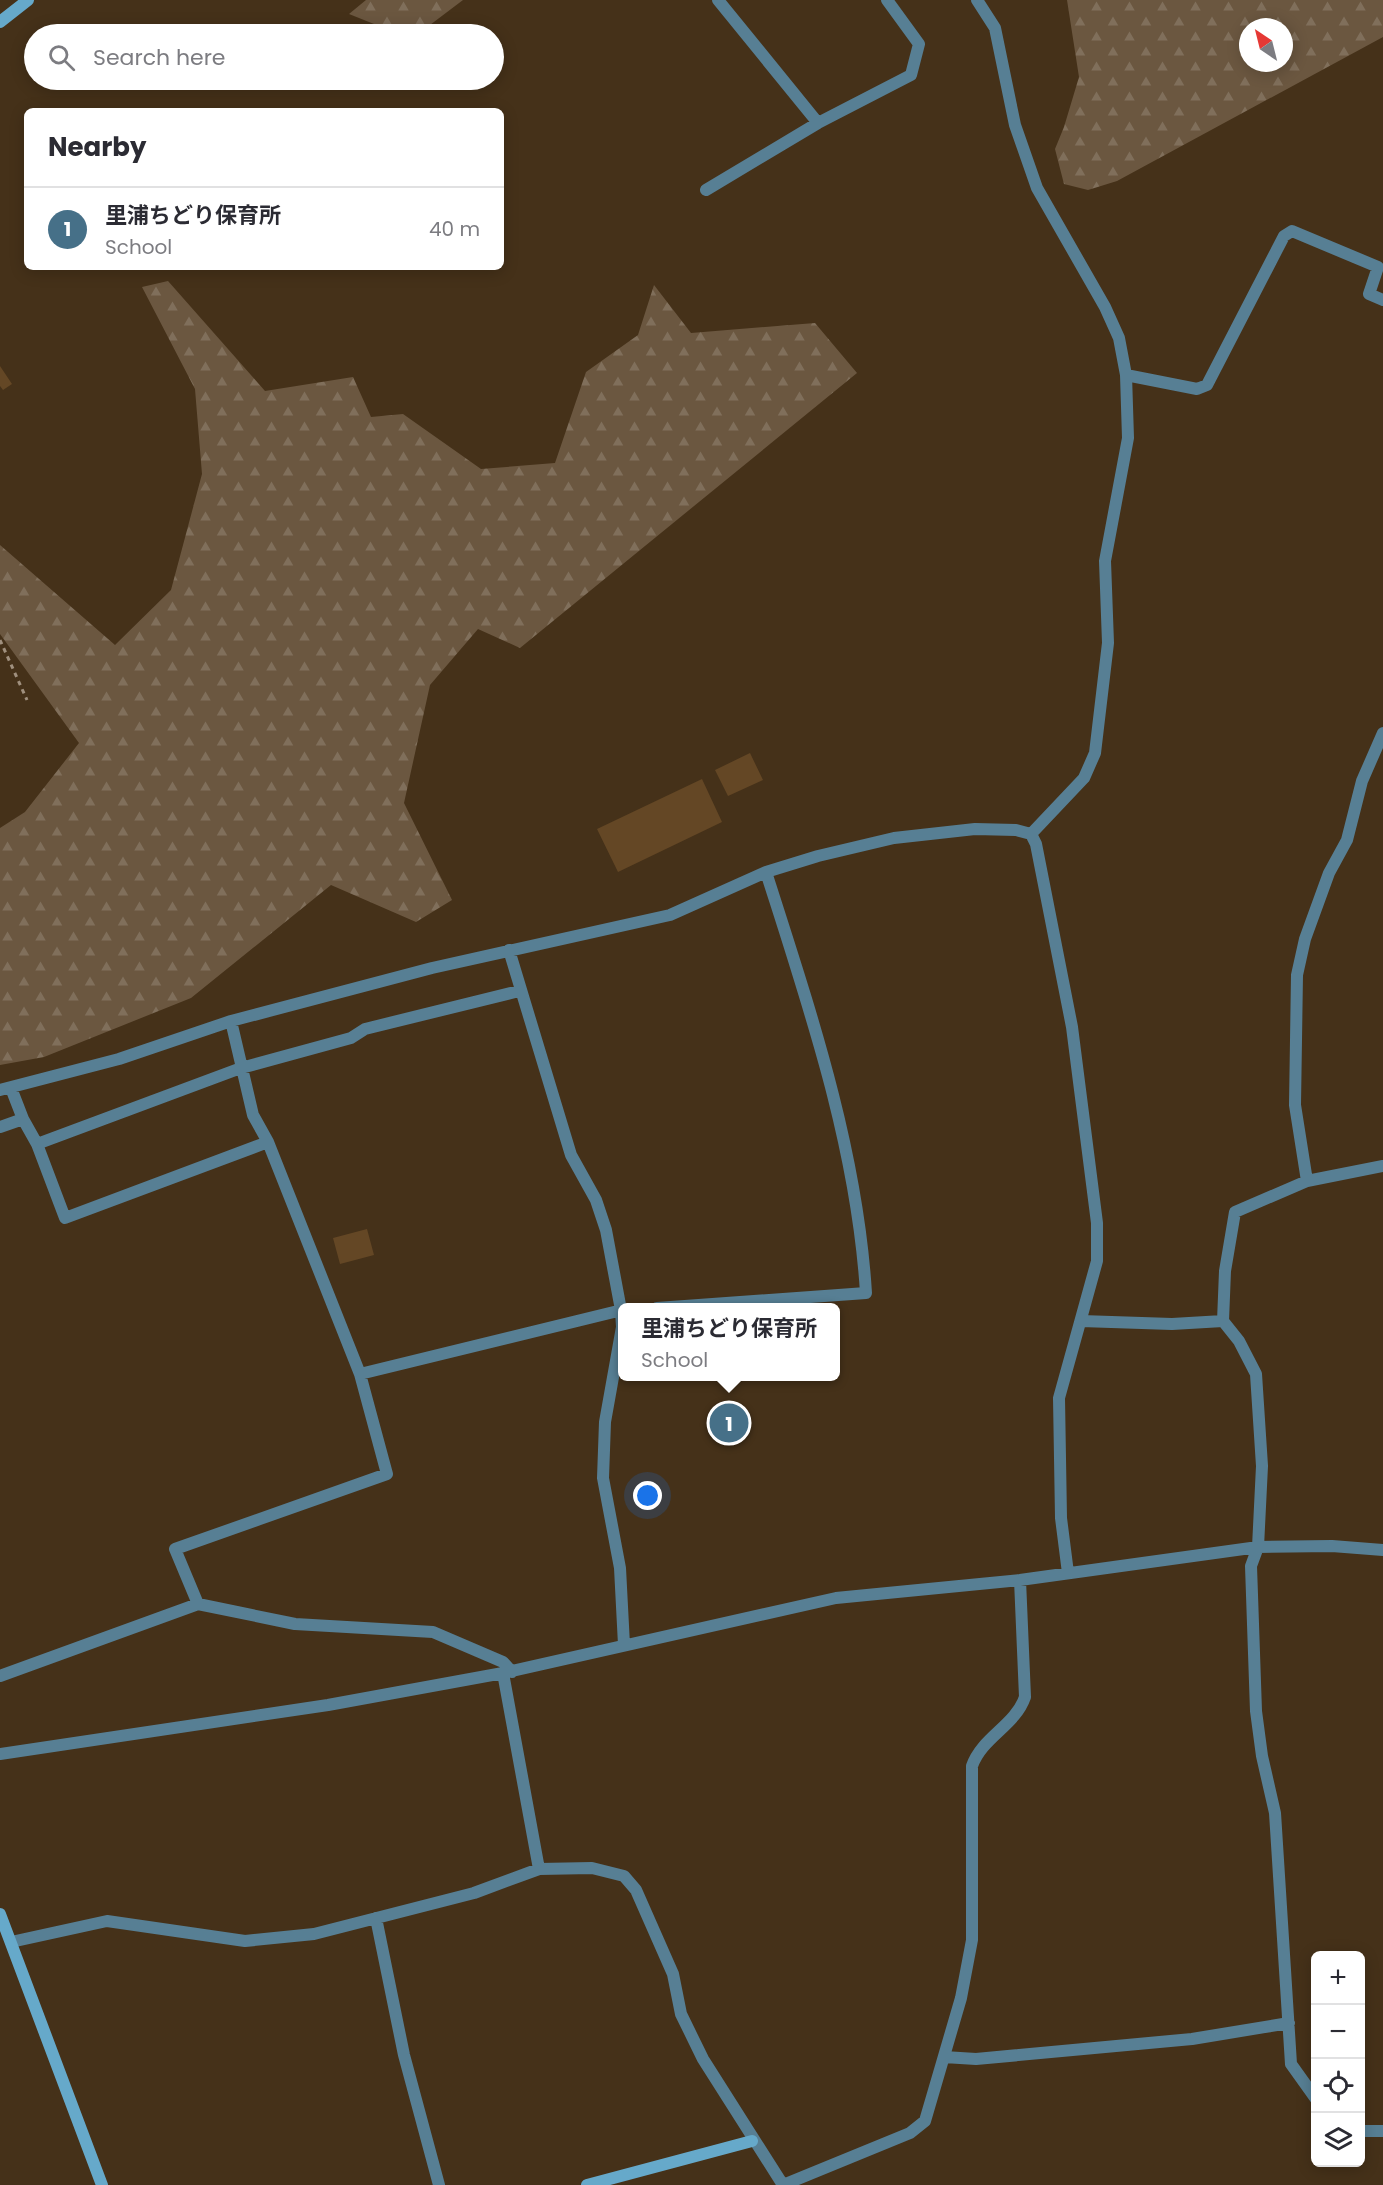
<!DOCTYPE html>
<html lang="en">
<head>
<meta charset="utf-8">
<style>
  :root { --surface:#fff; --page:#f2f2f3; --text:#2b2b33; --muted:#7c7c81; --line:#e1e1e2; --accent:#467088 }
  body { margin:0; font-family:Poppins,"Noto Sans JP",sans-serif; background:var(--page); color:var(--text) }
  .controls { position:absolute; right:18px; bottom:18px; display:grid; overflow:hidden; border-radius:9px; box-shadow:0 3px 15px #0003 }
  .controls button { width:54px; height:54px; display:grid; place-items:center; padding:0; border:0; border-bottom:2px solid var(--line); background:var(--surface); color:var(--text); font:30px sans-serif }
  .compass { position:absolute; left:1239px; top:18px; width:54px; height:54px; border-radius:50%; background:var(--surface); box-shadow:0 3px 15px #0003; rotate:325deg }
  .you { position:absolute; left:648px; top:1496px; width:21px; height:21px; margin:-15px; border:4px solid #fff; border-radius:50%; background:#1a73e8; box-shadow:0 0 0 9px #1a73e833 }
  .badge { display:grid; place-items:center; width:39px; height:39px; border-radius:50%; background:var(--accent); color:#fff; font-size:20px; font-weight:700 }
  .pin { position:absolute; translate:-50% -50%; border:3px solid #fff; box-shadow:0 2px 6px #0006 }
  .popup { position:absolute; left:618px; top:1303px; width:222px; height:78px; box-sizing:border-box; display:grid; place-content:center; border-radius:9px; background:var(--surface); filter:drop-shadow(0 2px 4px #0005); font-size:20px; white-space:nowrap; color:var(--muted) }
  .popup b { font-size:22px; color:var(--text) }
  .popup::after { content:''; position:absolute; left:50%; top:100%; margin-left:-12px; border:12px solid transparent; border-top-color:var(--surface) }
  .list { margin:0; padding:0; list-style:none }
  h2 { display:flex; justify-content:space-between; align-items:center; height:78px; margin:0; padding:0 24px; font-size:26px }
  h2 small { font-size:20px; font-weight:400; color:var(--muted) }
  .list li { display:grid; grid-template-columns:39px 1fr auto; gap:18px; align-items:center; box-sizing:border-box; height:84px; padding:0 24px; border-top:2px solid var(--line) }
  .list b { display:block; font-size:22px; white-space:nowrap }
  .list p { margin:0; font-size:20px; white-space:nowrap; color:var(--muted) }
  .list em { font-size:20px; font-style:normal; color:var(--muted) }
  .icon { flex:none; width:33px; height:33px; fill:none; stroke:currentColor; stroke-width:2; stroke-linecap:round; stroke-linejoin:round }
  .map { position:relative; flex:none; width:1383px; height:2185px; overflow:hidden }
  .search { position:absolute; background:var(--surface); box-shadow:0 3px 15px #0003; left:24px; top:24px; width:480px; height:66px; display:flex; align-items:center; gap:15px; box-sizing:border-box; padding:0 21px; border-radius:33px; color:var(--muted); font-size:22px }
  .panel { position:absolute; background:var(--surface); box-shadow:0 3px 15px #0003; left:24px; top:108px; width:480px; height:162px; border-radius:9px }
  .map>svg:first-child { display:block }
</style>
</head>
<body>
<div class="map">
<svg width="1383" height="2185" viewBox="0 0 1383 2185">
  <defs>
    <pattern id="forest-firs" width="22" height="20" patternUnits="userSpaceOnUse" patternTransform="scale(1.5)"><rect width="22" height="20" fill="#6b5740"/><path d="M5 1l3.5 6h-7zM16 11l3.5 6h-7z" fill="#806f5b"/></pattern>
  </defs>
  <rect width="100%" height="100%" fill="#453119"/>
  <path fill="url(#forest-firs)" fill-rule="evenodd" d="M366 0H463L418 34H399L349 14Z
    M1067 0H1383V37L1117 181 1088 190 1064 184 1055 149 1064 127 1079 77ZM1248 27H1284V63H1248Z
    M168 281 265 391 353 377 371 417 403 414 481 469 555 463 586 372 638 335 654 285 691 333 815 323 857 373 520 648 478 629 430 685 404 803 452 900 416 922 331 885 191 998 44 1057 0 1065V828L25 812 79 743 0 634V545L115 645 171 590 202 474 195 389 142 287Z"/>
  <path fill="#644725" d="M0 366 12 384 3 390 0 386Z
    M750 753 763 780 728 796 715 770Z
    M702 779 722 822 618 872 597 829Z
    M367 1229 374 1255 340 1264 333 1238Z"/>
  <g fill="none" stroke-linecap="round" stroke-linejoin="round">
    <path stroke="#a0907e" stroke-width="3" stroke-dasharray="4.5 4.5" stroke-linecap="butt" d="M0 640 27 700"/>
    <path stroke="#577f94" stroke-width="12" d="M718 0 818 123
      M977 0 995 28 1015 125 1037 188 1105 307 1119 338 1126 375 1128 438 1105 561 1108 643 1095 753 1084 778 1031 834
      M706 190 818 123 911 75 919 44 887 0
      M1126 375 1197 389 1207 385 1284 236 1292 231 1378 267 1369 294 1383 300
      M509 950 571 1155 596 1200 606 1230 621 1310 622 1327 605 1422 603 1478 620 1568 624 1645
      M0 1090 119 1059 231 1021 432 968 670 915 766 872 818 856 894 838 975 829 1016 830 1031 834 1036 844 1072 1027 1097 1223V1261L1059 1398 1061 1518 1068 1573
      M23 1119 37 1144 241 1068 351 1038 365 1029 519 991
      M0 1127 23 1119 11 1088
      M37 1144 65 1218 268 1142
      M1307 1181 1295 1105 1297 975 1305 939 1329 873 1347 840 1362 781 1383 733
      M657 1308 866 1293C857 1148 810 1010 766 872
      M1081 1321 1172 1324 1223 1321
      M360 1374 622 1310
      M198 1604 175 1549 387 1474 360 1374 268 1142 253 1115 231 1021
      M503 1673 539 1869
      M0 1676 198 1604 295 1624 433 1632 503 1662 512 1672
      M0 1754 328 1705 503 1673 836 1598 1020 1580 1258 1547 1332 1546 1383 1550
      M376 1918 404 2055 439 2185
      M11 1942 107 1921 245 1941 314 1934 474 1893 539 1869 592 1868 624 1876 636 1890 673 1974 681 2014 703 2059 783 2185
      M944 2057 976 2059 1192 2039 1289 2023
      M1316 2099 1291 2064 1275 1813 1262 1756 1256 1711 1251 1566 1258 1547 1262 1466 1256 1374 1239 1341 1223 1321 1225 1271 1235 1212 1307 1181 1383 1166
      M1360 2131H1383
      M783 2185 910 2133 925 2121 961 1998 972 1940V1766C982 1737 1015 1726 1025 1697L1020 1580"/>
    <path stroke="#66a9ca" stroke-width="12" d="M0 22 28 0
      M0 1914 102 2185
      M587 2185 752 2141"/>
  </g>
</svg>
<div class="controls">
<button>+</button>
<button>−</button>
<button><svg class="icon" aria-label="locate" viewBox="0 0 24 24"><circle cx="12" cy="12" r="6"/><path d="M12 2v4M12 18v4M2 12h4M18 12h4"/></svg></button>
<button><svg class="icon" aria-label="layers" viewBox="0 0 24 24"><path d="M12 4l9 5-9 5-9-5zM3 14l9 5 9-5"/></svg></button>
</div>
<svg class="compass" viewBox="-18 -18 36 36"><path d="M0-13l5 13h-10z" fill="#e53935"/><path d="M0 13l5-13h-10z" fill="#7c7c81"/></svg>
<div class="you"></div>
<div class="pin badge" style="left:729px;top:1423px">1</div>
<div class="popup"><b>里浦ちどり保育所</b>School</div>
<div class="search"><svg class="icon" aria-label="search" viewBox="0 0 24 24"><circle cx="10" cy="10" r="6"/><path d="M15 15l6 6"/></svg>Search here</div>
<section class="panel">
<h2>Nearby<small></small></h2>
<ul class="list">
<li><span class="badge">1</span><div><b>里浦ちどり保育所</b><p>School</p></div><em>40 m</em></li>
</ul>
</section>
</div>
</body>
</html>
